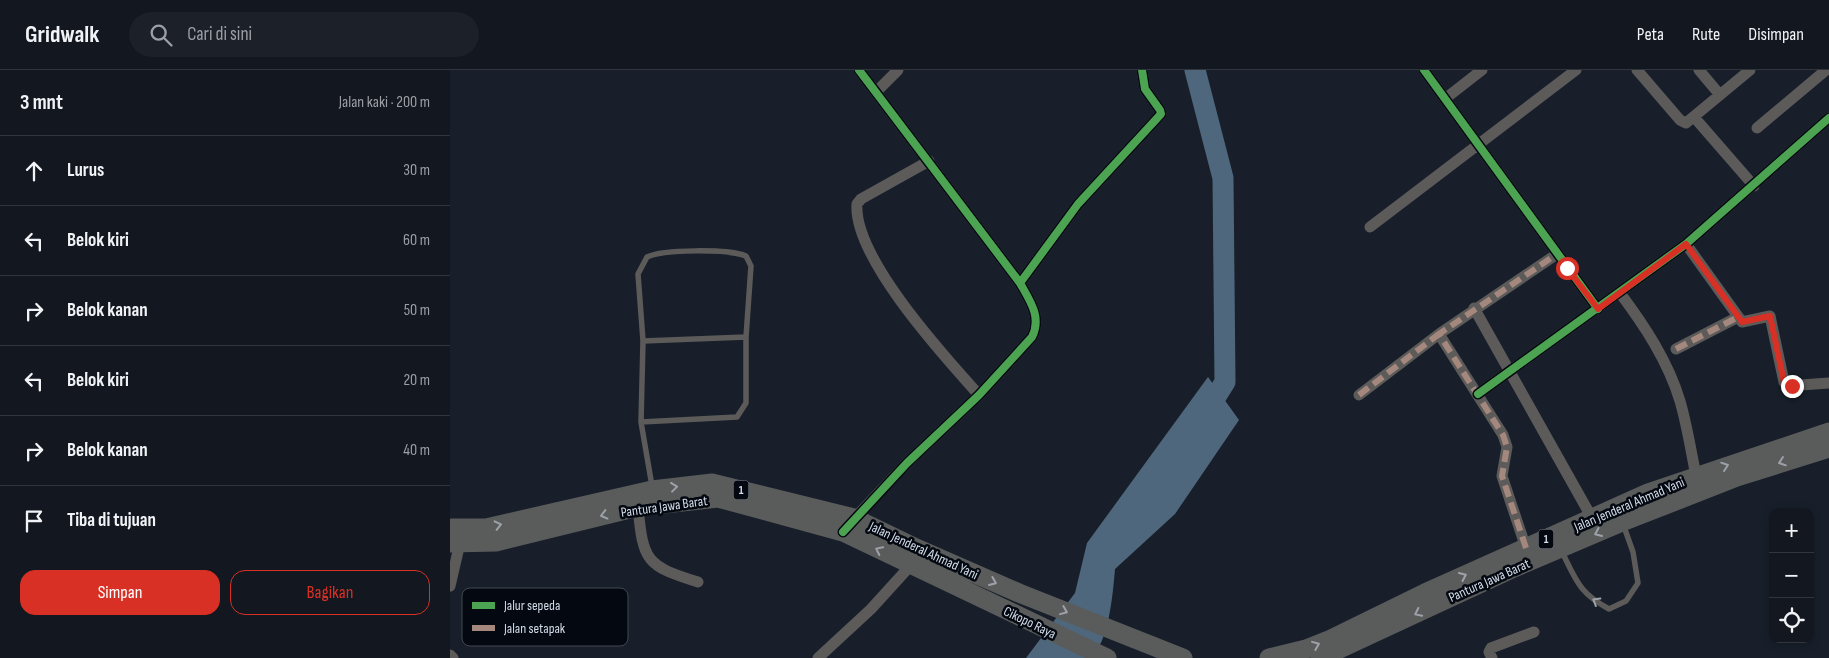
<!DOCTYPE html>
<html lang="id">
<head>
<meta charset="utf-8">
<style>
  :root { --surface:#121720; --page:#1b2029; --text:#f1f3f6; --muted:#9c9fa5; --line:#31363e; --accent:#d93025 }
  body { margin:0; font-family:"Sofia Sans Condensed",sans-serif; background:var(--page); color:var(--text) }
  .controls { position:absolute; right:15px; bottom:15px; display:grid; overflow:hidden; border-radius:10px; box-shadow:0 2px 8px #0003 }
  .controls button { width:45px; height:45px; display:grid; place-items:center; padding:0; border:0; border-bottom:1px solid var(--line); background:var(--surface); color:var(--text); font:25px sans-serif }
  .stop { position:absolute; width:15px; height:15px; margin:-11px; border:4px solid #d93025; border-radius:50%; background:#fff }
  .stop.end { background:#d93025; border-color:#fff; box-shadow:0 1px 5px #0008 }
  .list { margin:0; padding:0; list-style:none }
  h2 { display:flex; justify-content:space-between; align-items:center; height:65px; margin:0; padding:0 20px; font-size:21px }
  h2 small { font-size:16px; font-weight:400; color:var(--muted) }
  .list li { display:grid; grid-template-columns:32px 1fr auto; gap:15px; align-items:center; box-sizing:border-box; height:70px; padding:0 20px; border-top:1px solid var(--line) }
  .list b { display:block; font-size:19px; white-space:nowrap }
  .list em { font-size:16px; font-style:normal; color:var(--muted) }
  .actions { display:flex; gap:10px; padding:15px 20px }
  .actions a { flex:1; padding:11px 0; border:1px solid var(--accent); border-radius:15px; text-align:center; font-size:18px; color:var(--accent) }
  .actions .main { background:var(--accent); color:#fff }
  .icon { flex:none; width:28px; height:28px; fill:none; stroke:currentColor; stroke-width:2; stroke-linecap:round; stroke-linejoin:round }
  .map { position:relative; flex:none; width:1379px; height:588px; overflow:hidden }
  header { display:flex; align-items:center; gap:30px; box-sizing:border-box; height:70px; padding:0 25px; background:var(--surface); border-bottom:1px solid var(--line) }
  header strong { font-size:24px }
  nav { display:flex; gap:28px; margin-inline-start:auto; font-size:18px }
  .search { width:350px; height:45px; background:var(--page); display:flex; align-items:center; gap:12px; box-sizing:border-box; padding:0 18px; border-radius:28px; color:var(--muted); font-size:19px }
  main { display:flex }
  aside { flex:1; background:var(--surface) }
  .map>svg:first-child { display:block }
</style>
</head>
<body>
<header>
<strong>Gridwalk</strong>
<div class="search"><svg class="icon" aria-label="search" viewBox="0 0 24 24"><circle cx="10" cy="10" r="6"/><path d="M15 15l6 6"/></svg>Cari di sini</div>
<nav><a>Peta</a><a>Rute</a><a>Disimpan</a></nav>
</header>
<main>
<aside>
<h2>3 mnt<small>Jalan kaki · 200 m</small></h2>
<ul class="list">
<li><svg class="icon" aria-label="ahead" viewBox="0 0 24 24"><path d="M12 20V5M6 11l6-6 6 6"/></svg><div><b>Lurus</b></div><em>30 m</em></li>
<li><svg class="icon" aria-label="left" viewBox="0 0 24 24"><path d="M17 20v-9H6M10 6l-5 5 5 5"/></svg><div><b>Belok kiri</b></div><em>60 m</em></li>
<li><svg class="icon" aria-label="right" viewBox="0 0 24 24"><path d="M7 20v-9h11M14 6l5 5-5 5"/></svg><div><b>Belok kanan</b></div><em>50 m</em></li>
<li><svg class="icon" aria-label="left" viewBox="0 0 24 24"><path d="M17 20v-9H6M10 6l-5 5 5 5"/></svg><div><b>Belok kiri</b></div><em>20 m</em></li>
<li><svg class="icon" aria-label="right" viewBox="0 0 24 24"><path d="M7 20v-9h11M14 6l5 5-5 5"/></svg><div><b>Belok kanan</b></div><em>40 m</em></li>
<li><svg class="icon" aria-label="arrive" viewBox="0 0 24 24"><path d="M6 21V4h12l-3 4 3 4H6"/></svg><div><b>Tiba di tujuan</b></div></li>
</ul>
<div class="actions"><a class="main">Simpan</a><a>Bagikan</a></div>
</aside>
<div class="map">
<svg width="1379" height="588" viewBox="0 0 1379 588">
  <rect width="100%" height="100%" fill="#181f2a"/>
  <path fill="#4f677d" d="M758 307 789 350 725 444 665 499C663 522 659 574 640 588H576L625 523 637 473Z"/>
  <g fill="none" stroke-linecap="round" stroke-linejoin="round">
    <path stroke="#4f677d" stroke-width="21" d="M745 0 773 108 775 312 753 347"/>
    <path stroke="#5c5b5a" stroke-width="5.5" d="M193 271 296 267
      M191 352 287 347 296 333V267L301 196 296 186C279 179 213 179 197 187L188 204 193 271 191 352 202 416
      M1112 482C1126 510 1129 523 1159 539L1176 531 1188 513 1183 482 1173 454"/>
    <path stroke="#5c5b5a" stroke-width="11" d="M974 0 1148 239
      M1187 0 1230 50 1236 53 1300 0
      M1249 0 1270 25
      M426 22 448 0
      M996 28 1032 0
      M1244 47 1304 116
      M1307 58 1376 0
      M479 91 411 129 407 134C403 187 494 286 529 325
      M920 157 1126 0
      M1236 174 1292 252 1320 246 1334 312 1337 316 1379 313
      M570 213 628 134 711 44 710 40 695 19 692 0
      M1170 223C1194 255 1218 291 1230 331 1237 355 1241 381 1246 406
      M1024 238 1142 448
      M1226 279 1288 247
      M1028 324 1236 174 1379 48
      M909 325 989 264
      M188 437C193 491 196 496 248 512
      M402 451 457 393 529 325 582 267C592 247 580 231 570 213L409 0
      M1076 478 1052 406 1057 377 1053 365 989 264 1107 184
      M0 516 10 473
      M0 585 3 588
      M368 588 421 539 461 495
      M1042 588 1039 582 1041 578 1084 562"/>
    <path stroke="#5a5c5c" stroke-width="19" d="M0 458H36L202 420 262 413 404 448 466 478 569 523 733 588
      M0 473 46 472 188 437 268 428 393 462 657 588
      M819 588 856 579 881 569 975 523 1198 423 1379 362
      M870 588 1064 498 1172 452 1287 407 1379 378"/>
    <path stroke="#a5887d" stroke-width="6" stroke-dasharray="12 6" stroke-linecap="butt" d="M1226 279 1288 247
      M909 325 989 264
      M1076 478 1052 406 1057 377 1053 365 989 264 1107 184"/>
    <defs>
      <path id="cycleway" d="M974 0 1148 239
        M570 213 628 134 711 44 710 40 695 19 692 0
        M1028 324 1236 174 1379 48
        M393 462 457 393 529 325 582 267C592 247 580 231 570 213L409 0"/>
    </defs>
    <use href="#cycleway" stroke="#040810" stroke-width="11"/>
    <use href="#cycleway" stroke="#4ca352" stroke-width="8"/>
  </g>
  <defs><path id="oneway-chevron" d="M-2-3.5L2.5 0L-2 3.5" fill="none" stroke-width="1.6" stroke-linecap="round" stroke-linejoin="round" transform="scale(1.25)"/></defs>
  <g stroke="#9da2aa">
    <use href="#oneway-chevron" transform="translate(1332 392) rotate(161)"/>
    <use href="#oneway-chevron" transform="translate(1275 396) rotate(-19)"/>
    <use href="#oneway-chevron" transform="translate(224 417) rotate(-7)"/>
    <use href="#oneway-chevron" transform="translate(154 445) rotate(166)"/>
    <use href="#oneway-chevron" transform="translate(48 455) rotate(-13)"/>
    <use href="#oneway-chevron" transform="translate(1148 463) rotate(156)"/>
    <use href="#oneway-chevron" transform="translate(429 480) rotate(-154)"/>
    <use href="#oneway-chevron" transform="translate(1013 506) rotate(-24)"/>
    <use href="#oneway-chevron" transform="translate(543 512) rotate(23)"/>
    <use href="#oneway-chevron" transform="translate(614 541) rotate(22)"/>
    <use href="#oneway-chevron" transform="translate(968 543) rotate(154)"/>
    <use href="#oneway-chevron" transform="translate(866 575) rotate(-22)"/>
  </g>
  <use stroke="#9da2a9" href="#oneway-chevron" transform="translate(1146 531) rotate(-149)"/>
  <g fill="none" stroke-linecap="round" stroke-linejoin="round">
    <path stroke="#d93025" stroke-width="6" d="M1117 198 1148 239 1236 174 1292 252 1320 246 1334 312 1342 316"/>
  </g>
  <g text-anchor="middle" stroke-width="5" stroke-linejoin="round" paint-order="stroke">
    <g fill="#040810" stroke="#959ca8" stroke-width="1">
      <rect x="283.5" y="410.5" width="15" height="19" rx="4"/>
      <rect x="1088.5" y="459.5" width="15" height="19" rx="4"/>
    </g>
    <g font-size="12" font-weight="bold" fill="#d3dce9">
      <text x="291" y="424">1</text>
      <text x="1096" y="473">1</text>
    </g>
    <g font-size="14" fill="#d3dce9" stroke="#040810">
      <text transform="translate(1179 434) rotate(-23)" y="5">Jalan Jenderal Ahmad Yani</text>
      <text transform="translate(214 436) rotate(-8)" y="5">Pantura Jawa Barat</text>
      <text transform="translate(474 480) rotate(25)" y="5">Jalan Jenderal Ahmad Yani</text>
      <text transform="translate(1039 510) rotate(-24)" y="5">Pantura Jawa Barat</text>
      <text transform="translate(580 552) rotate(26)" y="5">Cikopo Raya</text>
    </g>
  </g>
  <rect x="12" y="518" width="166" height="58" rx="8" fill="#040810" stroke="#424851" stroke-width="1"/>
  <rect x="22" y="532" width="23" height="7" fill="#4ca352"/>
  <rect x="22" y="555" width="23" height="6" fill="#a5887d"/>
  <g font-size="14" fill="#d3dce9">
    <text x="54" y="540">Jalur sepeda</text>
    <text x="54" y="563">Jalan setapak</text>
  </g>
</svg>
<div class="controls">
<button>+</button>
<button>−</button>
<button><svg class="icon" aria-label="locate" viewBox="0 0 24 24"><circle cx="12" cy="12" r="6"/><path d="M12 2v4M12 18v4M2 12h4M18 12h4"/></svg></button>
</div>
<div class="stop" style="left:1117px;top:198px"></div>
<div class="stop end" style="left:1342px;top:316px"></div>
</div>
</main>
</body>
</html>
